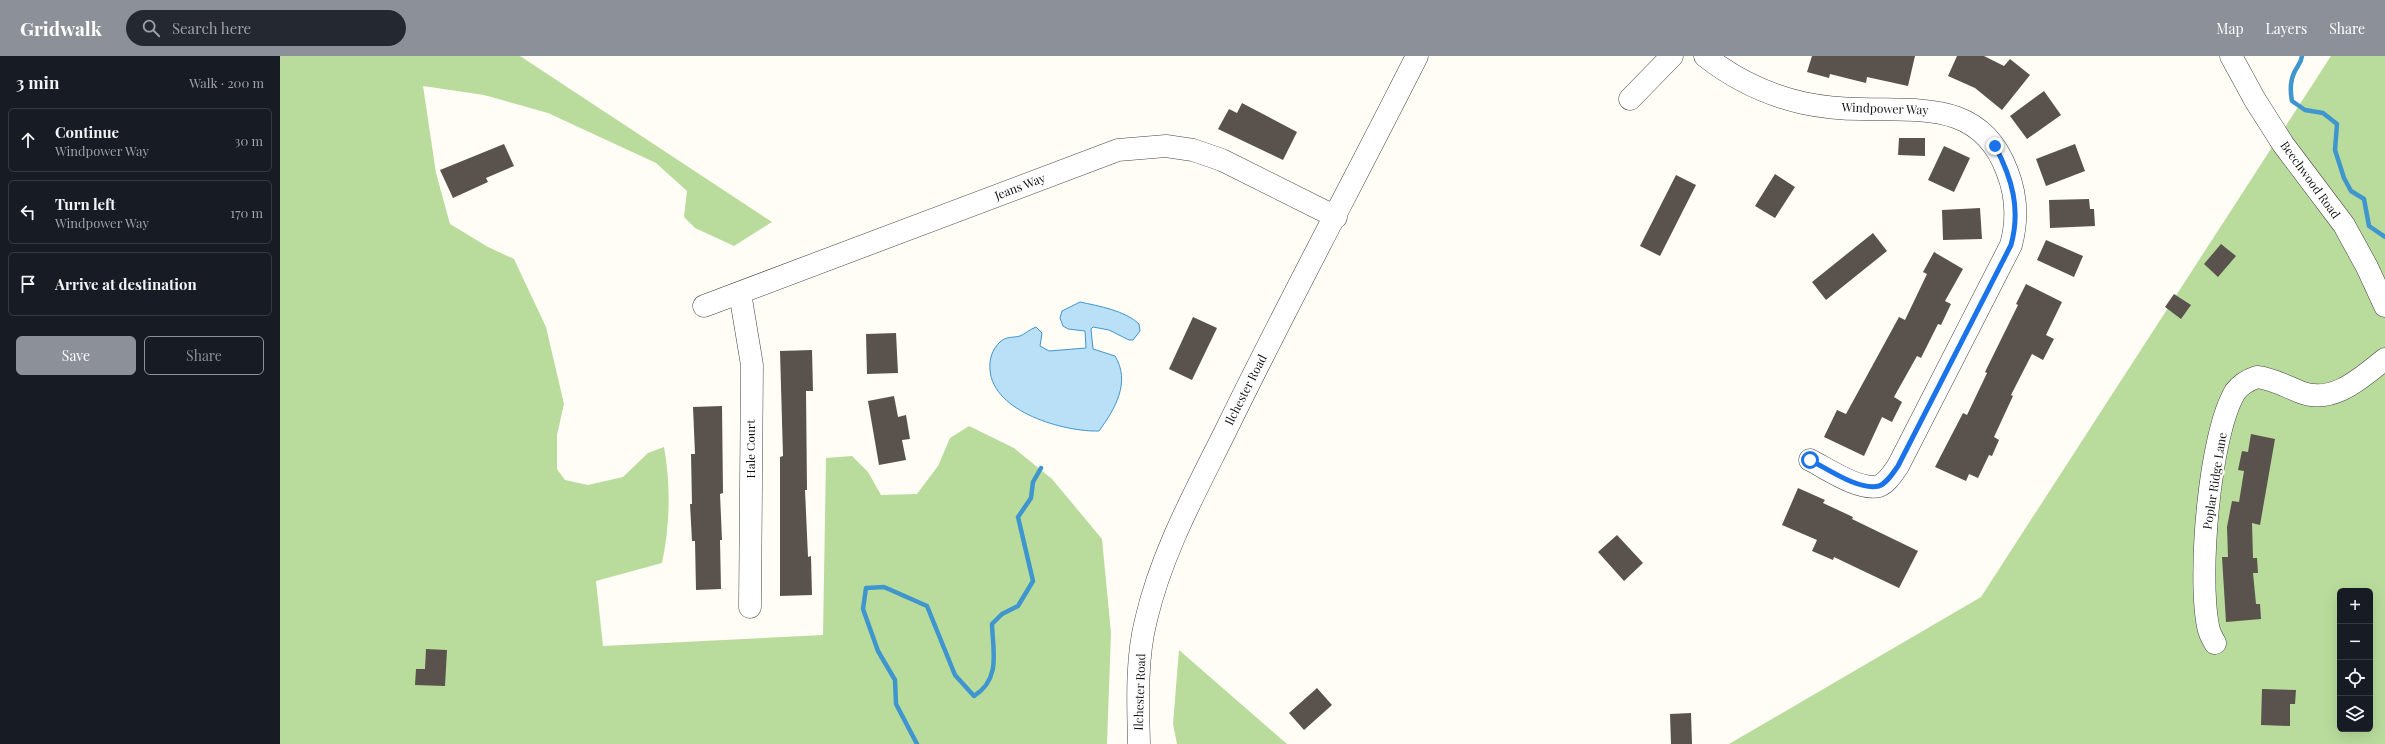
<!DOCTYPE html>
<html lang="en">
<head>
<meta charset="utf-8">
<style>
  :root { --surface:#171b24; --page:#242831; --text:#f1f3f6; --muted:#9ea1a6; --line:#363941; --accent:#8c9099 }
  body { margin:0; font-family:"Playfair Display",serif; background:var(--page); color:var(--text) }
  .controls { position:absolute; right:12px; bottom:12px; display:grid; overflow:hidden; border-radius:6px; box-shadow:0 4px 16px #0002 }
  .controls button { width:36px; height:36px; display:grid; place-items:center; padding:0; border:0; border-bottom:1px solid var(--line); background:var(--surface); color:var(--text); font:20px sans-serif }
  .stop { position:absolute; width:12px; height:12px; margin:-9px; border:3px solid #1a73e8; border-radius:50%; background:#fff }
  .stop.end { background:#1a73e8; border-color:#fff; box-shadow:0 1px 4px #0008 }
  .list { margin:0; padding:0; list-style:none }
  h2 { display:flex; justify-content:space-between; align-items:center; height:52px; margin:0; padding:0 16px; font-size:17px }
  h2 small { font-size:13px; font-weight:400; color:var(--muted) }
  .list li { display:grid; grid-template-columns:26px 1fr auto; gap:12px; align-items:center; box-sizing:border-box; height:64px; margin:0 8px 8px; padding:0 8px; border:1px solid var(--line); border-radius:6px }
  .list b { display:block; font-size:15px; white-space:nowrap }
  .list p { margin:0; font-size:13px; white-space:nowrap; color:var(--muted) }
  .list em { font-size:13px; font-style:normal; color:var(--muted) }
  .actions { display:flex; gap:8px; padding:12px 16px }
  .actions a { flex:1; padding:9px 0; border:1px solid var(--accent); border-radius:6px; text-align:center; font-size:14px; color:var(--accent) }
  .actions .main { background:var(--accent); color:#fff }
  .icon { flex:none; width:22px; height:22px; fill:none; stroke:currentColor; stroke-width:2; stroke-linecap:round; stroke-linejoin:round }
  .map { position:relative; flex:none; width:2105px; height:688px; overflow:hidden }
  header { display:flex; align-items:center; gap:24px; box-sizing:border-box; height:56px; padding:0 20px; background:var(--accent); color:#fff }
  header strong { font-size:19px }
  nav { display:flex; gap:22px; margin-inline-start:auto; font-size:14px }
  .search { width:280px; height:36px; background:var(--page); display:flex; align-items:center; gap:10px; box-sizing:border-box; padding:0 14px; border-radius:22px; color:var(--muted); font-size:15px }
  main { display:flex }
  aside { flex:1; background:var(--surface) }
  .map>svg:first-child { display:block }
</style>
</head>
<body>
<header>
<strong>Gridwalk</strong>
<div class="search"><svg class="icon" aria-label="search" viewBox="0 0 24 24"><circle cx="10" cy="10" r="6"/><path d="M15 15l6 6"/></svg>Search here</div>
<nav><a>Map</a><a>Layers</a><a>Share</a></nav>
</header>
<main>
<aside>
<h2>3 min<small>Walk · 200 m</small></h2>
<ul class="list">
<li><svg class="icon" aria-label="ahead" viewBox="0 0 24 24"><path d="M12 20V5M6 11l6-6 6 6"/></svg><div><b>Continue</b><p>Windpower Way</p></div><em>30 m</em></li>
<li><svg class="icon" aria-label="left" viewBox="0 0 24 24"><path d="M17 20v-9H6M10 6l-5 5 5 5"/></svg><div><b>Turn left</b><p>Windpower Way</p></div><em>170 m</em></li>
<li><svg class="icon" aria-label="arrive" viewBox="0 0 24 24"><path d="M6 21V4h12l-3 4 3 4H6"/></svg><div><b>Arrive at destination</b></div></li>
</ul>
<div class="actions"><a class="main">Save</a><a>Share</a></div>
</aside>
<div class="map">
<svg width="2105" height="688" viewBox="0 0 2105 688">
  <rect width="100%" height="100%" fill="#fffdf5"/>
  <path fill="#b9dc9c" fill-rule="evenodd" d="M0 0H240L492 166 454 190 415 172 404 161 407 135 376 107 268 57 204 39 143 30 156 117 170 168 208 191 234 203 266 271 284 348 277 379V413L285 424 308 429 343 421 368 397 384 391C391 430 390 469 382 507L316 525 323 590 543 579 546 402 572 400 588 416 601 439 637 438 658 410 670 382 689 370 734 392 772 423 822 483 831 577 827 688H0Z
    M2051 0H2105V688H1449L1701 541ZM2060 535H2090V673H2060Z
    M899 594 1007 688H897L893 668Z"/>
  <path fill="#b9e0f7" stroke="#3f96cf" d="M800 246C819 250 846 255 859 268L860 275 853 284H849L829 274 813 271 811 273 813 293 835 300C851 326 835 353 819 375 784 376 713 356 710 314 709 304 712 293 720 286 726 280 733 282 740 280 745 278 750 273 756 271L762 277 760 290 769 295 806 292 805 275 788 273 783 270 780 262 782 255Z"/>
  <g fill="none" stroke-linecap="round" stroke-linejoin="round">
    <path stroke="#3f96cf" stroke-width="4.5" d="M2022 0C2021 8 2017 10 2014 17 2010 26 2010 35 2012 45L2025 54 2043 57 2057 68 2055 94 2064 122 2071 135 2084 143 2089 170 2105 181
      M637 688 616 648 615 624 598 595 583 553 586 532 604 531 647 550 675 619 694 640C721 623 713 596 712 568L722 558 738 550 753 525 738 461 751 442 753 426 761 412"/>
  </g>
  <path fill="#5a524d" d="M1532 0H1635L1628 30 1587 21 1586 27 1550 18 1549 22 1527 16Z
    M1677 0H1704L1724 10 1730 3 1750 19 1722 54 1695 32 1668 20Z
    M1764 35 1781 59 1747 83 1730 60Z
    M962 47 1017 76 1003 104 938 73 949 53 957 57Z
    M1619 82H1645V100L1618 99Z
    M224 88 234 110 206 122 208 126 173 142 160 114Z
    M1795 88 1805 115 1766 130 1756 103Z
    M1664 90 1690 102 1674 136 1648 124Z
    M1495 118 1515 131 1495 162 1475 150Z
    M1396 119 1416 129 1380 200 1360 190Z
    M1809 143 1810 153H1814L1815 170 1770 172 1769 144Z
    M1700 152 1702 183 1663 184 1662 154Z
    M1593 177 1607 195 1546 244 1532 226Z
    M1766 184 1803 200 1794 221 1757 204Z
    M1941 188 1956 200 1938 221 1924 208Z
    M1654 196 1683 213 1665 245 1671 248 1661 269 1658 268 1641 302 1637 300 1614 341 1622 346 1612 366 1602 361 1584 400 1544 381 1557 354 1566 358 1619 261 1625 264 1647 218 1643 216Z
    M1746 228 1782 246 1766 279 1774 283 1763 304 1752 298 1731 339 1733 340 1714 381 1719 384 1712 400 1709 399 1698 422 1689 418 1686 425 1655 411 1683 357 1687 359 1707 317 1705 316 1738 249 1736 248Z
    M1894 238 1911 249 1901 263 1885 251Z
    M913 261 937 272 912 324 889 313Z
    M616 277 618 317 587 318 586 278Z
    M532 294 533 335H526L527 434H525L528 501 531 500 532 539 500 540V401L503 400 500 295Z
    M614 340 618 361 626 359 630 383 622 384 626 404 599 409 588 345Z
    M442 350 443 437 440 438 442 484H440L441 533 416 534 415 485H412L410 448H412L411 398H415L413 351Z
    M1971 378 1995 383 1980 469 1972 467 1973 502H1977L1978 517H1973L1976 548H1980L1981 563 1946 566 1942 501H1948L1947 471 1952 445 1959 446 1964 415 1958 414 1962 395 1968 396Z
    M1518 432 1545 444 1543 447 1573 461 1572 463 1638 495 1619 532 1554 501 1553 504 1532 495 1537 484 1502 469Z
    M1337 479 1363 507 1344 525 1318 496Z
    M146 593 167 594 165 630 135 629 136 613H145Z
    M1037 632 1052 649 1024 674 1009 657Z
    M1982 633 2016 634 2015 648H2010V670L1981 669Z
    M1411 657 1412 688H1391L1390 658Z"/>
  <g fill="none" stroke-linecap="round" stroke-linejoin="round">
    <defs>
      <path id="minor" d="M1425 0C1453 22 1488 39 1523 47 1542 51 1562 53 1581 53 1641 55 1701 45 1727 115 1737 140 1738 163 1731 189L1618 410C1613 417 1607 427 1599 430 1579 435 1548 413 1530 404
        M1951 0 1975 44 2003 88 2064 169 2087 211 2105 250
        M1350 43 1392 0
        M460 237 472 309 470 551
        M424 250 838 94 886 90 913 94 942 104 1056 161
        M1935 587C1932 582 1929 576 1928 570 1918 520 1929 380 1955 336 1961 328 1968 324 1977 321 1994 323 2005 330 2020 336 2053 349 2081 322 2105 303
        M859 688C858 648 856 603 866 564 882 495 917 433 948 370 1009 245 1075 123 1137 0"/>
    </defs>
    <use href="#minor" stroke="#444" stroke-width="23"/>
    <use href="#minor" stroke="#fff" stroke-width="22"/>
  </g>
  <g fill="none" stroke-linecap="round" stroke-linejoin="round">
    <path stroke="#1a73e8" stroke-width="5" d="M1530 404C1548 413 1579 435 1599 430 1607 427 1613 417 1618 410L1731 189C1741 153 1732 122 1715 90"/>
  </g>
  <g text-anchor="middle" stroke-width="4" stroke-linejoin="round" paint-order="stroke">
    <g font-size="12" fill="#111" stroke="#fff">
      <text transform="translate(1605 53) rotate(2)" y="4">Windpower Way</text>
      <text transform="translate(2030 124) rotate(54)" y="4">Beechwood Road</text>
      <text transform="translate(740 131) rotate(-21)" y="4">Jeans Way</text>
      <text transform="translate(966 334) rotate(-63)" y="4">Ilchester Road</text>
      <text transform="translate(471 393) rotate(-90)" y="4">Hale Court</text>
      <text transform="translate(1935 425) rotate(-81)" y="4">Poplar Ridge Lane</text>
      <text transform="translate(860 636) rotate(-88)" y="4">Ilchester Road</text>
    </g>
  </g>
</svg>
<div class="controls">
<button>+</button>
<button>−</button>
<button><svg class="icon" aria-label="locate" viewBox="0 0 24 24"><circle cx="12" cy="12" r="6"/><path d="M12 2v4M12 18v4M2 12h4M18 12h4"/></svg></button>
<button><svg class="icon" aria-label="layers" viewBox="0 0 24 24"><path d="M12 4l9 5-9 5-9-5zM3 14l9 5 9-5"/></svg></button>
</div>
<div class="stop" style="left:1530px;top:404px"></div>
<div class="stop end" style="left:1715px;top:90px"></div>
</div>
</main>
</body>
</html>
